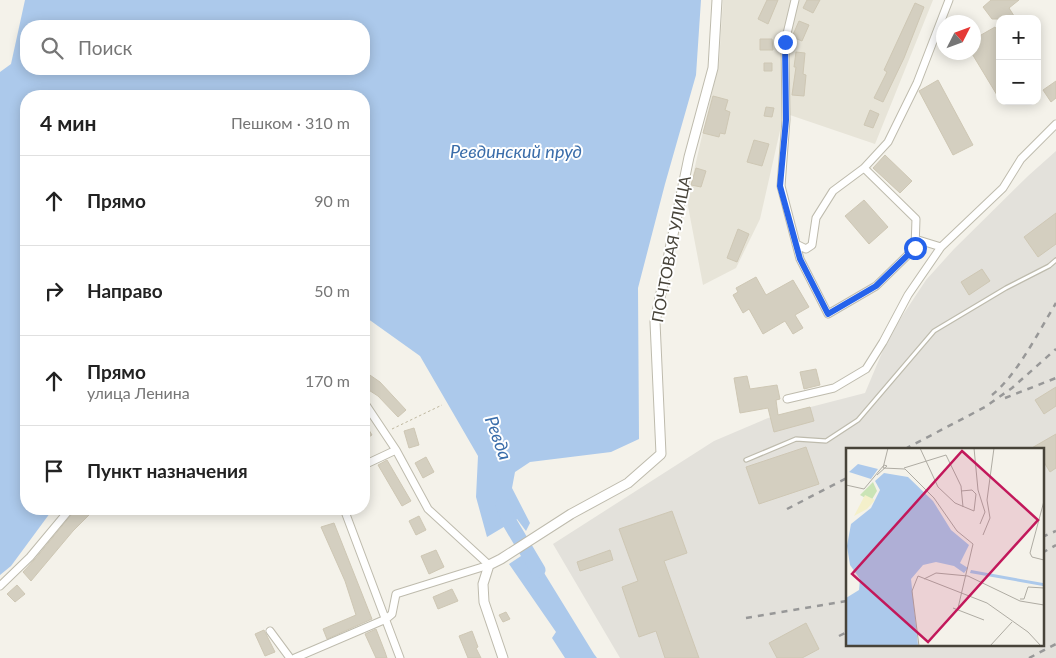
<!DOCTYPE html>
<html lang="ru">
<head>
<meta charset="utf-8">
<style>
  :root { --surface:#fff; --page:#f2f2f2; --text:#222; --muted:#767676; --line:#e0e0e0 }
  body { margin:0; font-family:Lato,sans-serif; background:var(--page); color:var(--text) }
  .controls { position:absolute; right:15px; top:15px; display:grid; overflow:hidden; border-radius:10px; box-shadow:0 2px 12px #0003 }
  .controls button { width:45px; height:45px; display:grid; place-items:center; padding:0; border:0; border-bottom:1px solid var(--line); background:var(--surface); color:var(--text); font:25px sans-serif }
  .compass { position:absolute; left:936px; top:15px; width:45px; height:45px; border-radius:50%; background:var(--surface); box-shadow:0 2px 12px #0003; rotate:48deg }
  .stop { position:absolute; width:15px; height:15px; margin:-11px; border:4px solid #2563eb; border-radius:50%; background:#fff }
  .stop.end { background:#2563eb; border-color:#fff; box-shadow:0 1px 5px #0008 }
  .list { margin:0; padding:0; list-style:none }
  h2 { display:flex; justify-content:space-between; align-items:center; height:65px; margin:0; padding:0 20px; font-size:21px }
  h2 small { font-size:16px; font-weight:400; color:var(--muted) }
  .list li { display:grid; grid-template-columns:32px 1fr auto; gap:15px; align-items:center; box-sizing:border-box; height:90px; padding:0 20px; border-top:1px solid var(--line) }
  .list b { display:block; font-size:19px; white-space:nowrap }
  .list p { margin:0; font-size:16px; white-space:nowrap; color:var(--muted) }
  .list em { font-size:16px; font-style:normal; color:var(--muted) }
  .icon { flex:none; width:28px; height:28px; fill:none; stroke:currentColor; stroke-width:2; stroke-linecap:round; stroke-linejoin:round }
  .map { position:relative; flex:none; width:1056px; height:658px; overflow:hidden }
  .search { position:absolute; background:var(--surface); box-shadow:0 2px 12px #0003; left:20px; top:20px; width:350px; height:55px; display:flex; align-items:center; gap:12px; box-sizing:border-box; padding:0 18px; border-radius:20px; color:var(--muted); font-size:19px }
  .panel { position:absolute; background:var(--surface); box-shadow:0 2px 12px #0003; left:20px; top:90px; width:350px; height:425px; border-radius:20px }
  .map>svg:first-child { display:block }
</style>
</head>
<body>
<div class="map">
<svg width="1056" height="658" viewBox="0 0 1056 658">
  <rect width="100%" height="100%" fill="#f4f2ea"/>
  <path fill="#e7e4d8" d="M723 0H933L875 144 784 113 760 219 736 268 703 285 687 201 719 62Z"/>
  <path fill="#e3e1db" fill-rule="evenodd" d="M1056 151V658H620L553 544 714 441 768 418 865 393 889 336 926 280 954 249 1028 176ZM847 449H1042V644H847Z"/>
  <path fill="#acc9eb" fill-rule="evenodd" d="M25 0H701L696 75 665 184 638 288 639 439 611 452 530 462 515 472 512 488 530 523 526 531 517 519 487 537 476 497 478 456 420 356 364 316V96H26V509H53L11 566 0 575V72L11 64ZM26 26H364V69H26Z
    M530 550 594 654 597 658H565L552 638 556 632 509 564Z"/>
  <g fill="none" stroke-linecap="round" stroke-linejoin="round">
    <path stroke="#acc9eb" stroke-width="15" d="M503 505 510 523 538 570"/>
  </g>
  <path fill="#d4cfc0" stroke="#cec7b4" d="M767 0H778L768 24 758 19Z
    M807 0H820L813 13 803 8Z
    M991 0H1019L1009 8 1016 19H992L983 7Z
    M915 3 924 7 904 58 883 102 874 98 887 72 884 70Z
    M799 21 809 25 802 41 792 37Z
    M995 27 1000 35V100L971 52H974V39Z
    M760 39H772L773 50H760Z
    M796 52 805 53 803 74 806 75 804 96 792 95 796 67H794Z
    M764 63H772V71H764Z
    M938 80 973 145 953 155 919 91Z
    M1056 81V98L1051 102 1043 90Z
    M713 96 728 100 725 110 730 112 725 134 720 133 719 137 703 133Z
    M766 107 774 108 772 117 764 116Z
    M870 110 879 114 873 128 864 125Z
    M754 140 769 144 762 166 747 162Z
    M885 155 912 181 900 193 873 168Z
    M696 168 706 171 701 187 691 185Z
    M864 200 888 227 869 244 845 216Z
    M1056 213V244L1038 257 1024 237Z
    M738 229 749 234 737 262 727 258Z
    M982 269 990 281 969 295 961 282Z
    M756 277 766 295 793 280 809 307 795 315 803 328 793 334 785 321 763 334 749 309 743 313 733 295 738 292 736 288Z
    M816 369 820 385 804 389 800 372Z
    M364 371 380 382 406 410 398 417 378 396 364 387Z
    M747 376 750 389 777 385 780 399 776 400 778 415 810 407 814 421 774 432 768 408 740 413 734 378Z
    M1056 387V406L1044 414 1035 400Z
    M364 422 372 435 364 440Z
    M414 428 419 445 409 448 404 431Z
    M1056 434V468L1050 472 1042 459V449H1030Z
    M806 447 819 484 759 504 746 467Z
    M426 457 434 472 423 478 415 463Z
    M387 460 411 501 402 506 378 465Z
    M76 509H83L89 515 73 531 31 581 23 572 35 559Z
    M672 511 687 553 664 561 699 658H665L656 631 639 637 622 587 638 581 619 529Z
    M419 516 426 530 416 535 409 521Z
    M334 523 372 619 327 639 323 629 356 615 345 581 321 527Z
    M436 550 444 567 429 574 421 556Z
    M610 550 613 560 580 571 577 562Z
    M17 585 25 594 15 602 7 594Z
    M452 589 458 601 438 609 433 597Z
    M506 612 510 619 503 622 499 615Z
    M806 623 819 649 802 658H777L769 643Z
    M376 629 385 652 387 658H376L365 634Z
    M264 630 275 652 265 656 255 634Z
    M472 631 478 647 476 648 481 658H468L459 636Z"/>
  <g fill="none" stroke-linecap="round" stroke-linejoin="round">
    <defs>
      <path id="service" d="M746 460 796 439 826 441 858 420 934 331 1006 288 1049 266 1056 260"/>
      <path id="minor" d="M795 0 785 42 786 120 781 186 800 259 828 314 876 286 915 248 916 219 864 168
        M915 239 941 247
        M796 244 806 249 812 245 816 218 833 191 864 168 888 142 917 83 949 0
        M787 399 834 388 866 369 883 342 908 295 941 247 1003 188 1021 159 1056 124
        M364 465 396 450
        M344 509 400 658
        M0 586 30 557 70 509
        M270 631 290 658
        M295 658 386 619 392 614 396 594 489 565 428 509 396 450 364 402"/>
      <path id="tertiary" d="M503 658 484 602 483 584 489 565 501 559 571 514 628 483 661 454 655 322 689 157 713 68 717 0"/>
    </defs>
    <use href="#service" stroke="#bebbad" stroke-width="5.5"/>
    <use href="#minor" stroke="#bebbad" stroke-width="9"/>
    <use href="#tertiary" stroke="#bebbad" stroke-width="11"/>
    <path stroke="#bfb8a0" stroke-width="1" stroke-dasharray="2.5 2.5" stroke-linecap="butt" d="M392 429 442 405"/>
    <use href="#service" stroke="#fff" stroke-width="3"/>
    <use href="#minor" stroke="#fff" stroke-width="7"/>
    <use href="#tertiary" stroke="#fff" stroke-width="9"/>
    <path stroke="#989898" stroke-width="2.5" stroke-dasharray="6 6" stroke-linecap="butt" d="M992 395C1017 375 1039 331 1056 303
      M1005 398 1056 378
      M905 449 985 407 1012 388 1056 349
      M787 509 847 478
      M1042 537 1056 531
      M1042 553 1056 545
      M746 618 847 601
      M839 636 847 632
      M1029 658 1056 644"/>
  </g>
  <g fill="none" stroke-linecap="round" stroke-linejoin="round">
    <path stroke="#2563eb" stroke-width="6" d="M785 42 786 120 780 186 800 259 828 314 876 286 915 248"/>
  </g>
  <g text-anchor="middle" stroke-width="4" stroke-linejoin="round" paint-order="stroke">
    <g font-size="16" fill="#474339" stroke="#fff">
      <text transform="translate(671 249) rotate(-79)" y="6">ПОЧТОВАЯ УЛИЦА</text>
    </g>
    <g font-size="18" font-style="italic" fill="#3a6daa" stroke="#fff">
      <text x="516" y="158">Ревдинский пруд</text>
      <text transform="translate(498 438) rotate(70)" y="6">Ревда</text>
    </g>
  </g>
  <g transform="translate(846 448)">
    <rect width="198" height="198" fill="#f4f2ea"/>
    <path d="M27 34 31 43 25 53 14 47Z" fill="#cae4b6"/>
    <path d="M19 47 29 52 21 61 8 68Z" fill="#f4f0ca"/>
    <path d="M12 16 32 21 25 31 3 24ZM38 25 62 29 87 53 105 82 123 97 114 115 122 120 118 125 108 118 90 114 77 117 65 131 72 197H0V150L13 142 14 131 4 117 1 98 5 76 25 60 34 42 29 33ZM125 122 197 135V138L124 125Z" fill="#acc9eb"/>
    <path fill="none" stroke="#afaca3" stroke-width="1" d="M42 0 37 20 59 21 88 50 111 83 127 96 112 160M74 0 92 39 109 55 128 63 130 46 126 42 115 43M128 0 132 42 139 64 134 76M58 20 100 7 115 38 117 59M0 37 18 41 38 17 41 18 31 27M198 53 184 105 186 109 198 112M137 87 144 70 141 52 148 0M78 131 90 125 122 128 174 153 198 157M174 151H178L182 139 198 140M107 160 138 172M73 198 66 143 72 128 141 155 182 184 195 198M144 198 166 174"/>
    <path fill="#c2185b" fill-opacity="0.15" stroke="#c2185b" stroke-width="2.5" d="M116 3 192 72 82 194 6 126Z"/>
    <rect width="198" height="198" fill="none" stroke="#474339" stroke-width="2.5"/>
  </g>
</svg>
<div class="controls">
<button>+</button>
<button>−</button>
</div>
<svg class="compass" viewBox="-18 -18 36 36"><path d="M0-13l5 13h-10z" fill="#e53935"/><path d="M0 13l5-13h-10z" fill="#767676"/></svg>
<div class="stop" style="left:915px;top:248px"></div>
<div class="stop end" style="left:785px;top:42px"></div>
<div class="search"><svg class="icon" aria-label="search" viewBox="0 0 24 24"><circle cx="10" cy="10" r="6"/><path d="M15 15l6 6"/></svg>Поиск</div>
<section class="panel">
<h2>4 мин<small>Пешком · 310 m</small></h2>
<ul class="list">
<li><svg class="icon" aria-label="ahead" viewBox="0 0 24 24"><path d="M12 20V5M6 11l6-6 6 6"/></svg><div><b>Прямо</b></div><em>90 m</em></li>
<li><svg class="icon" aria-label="right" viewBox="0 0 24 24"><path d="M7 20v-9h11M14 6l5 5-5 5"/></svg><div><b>Направо</b></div><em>50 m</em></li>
<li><svg class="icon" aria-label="ahead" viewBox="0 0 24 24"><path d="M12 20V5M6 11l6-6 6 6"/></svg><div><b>Прямо</b><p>улица Ленина</p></div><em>170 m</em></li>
<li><svg class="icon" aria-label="arrive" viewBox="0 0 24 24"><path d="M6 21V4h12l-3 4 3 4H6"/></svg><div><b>Пункт назначения</b></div></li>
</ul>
</section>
</div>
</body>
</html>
